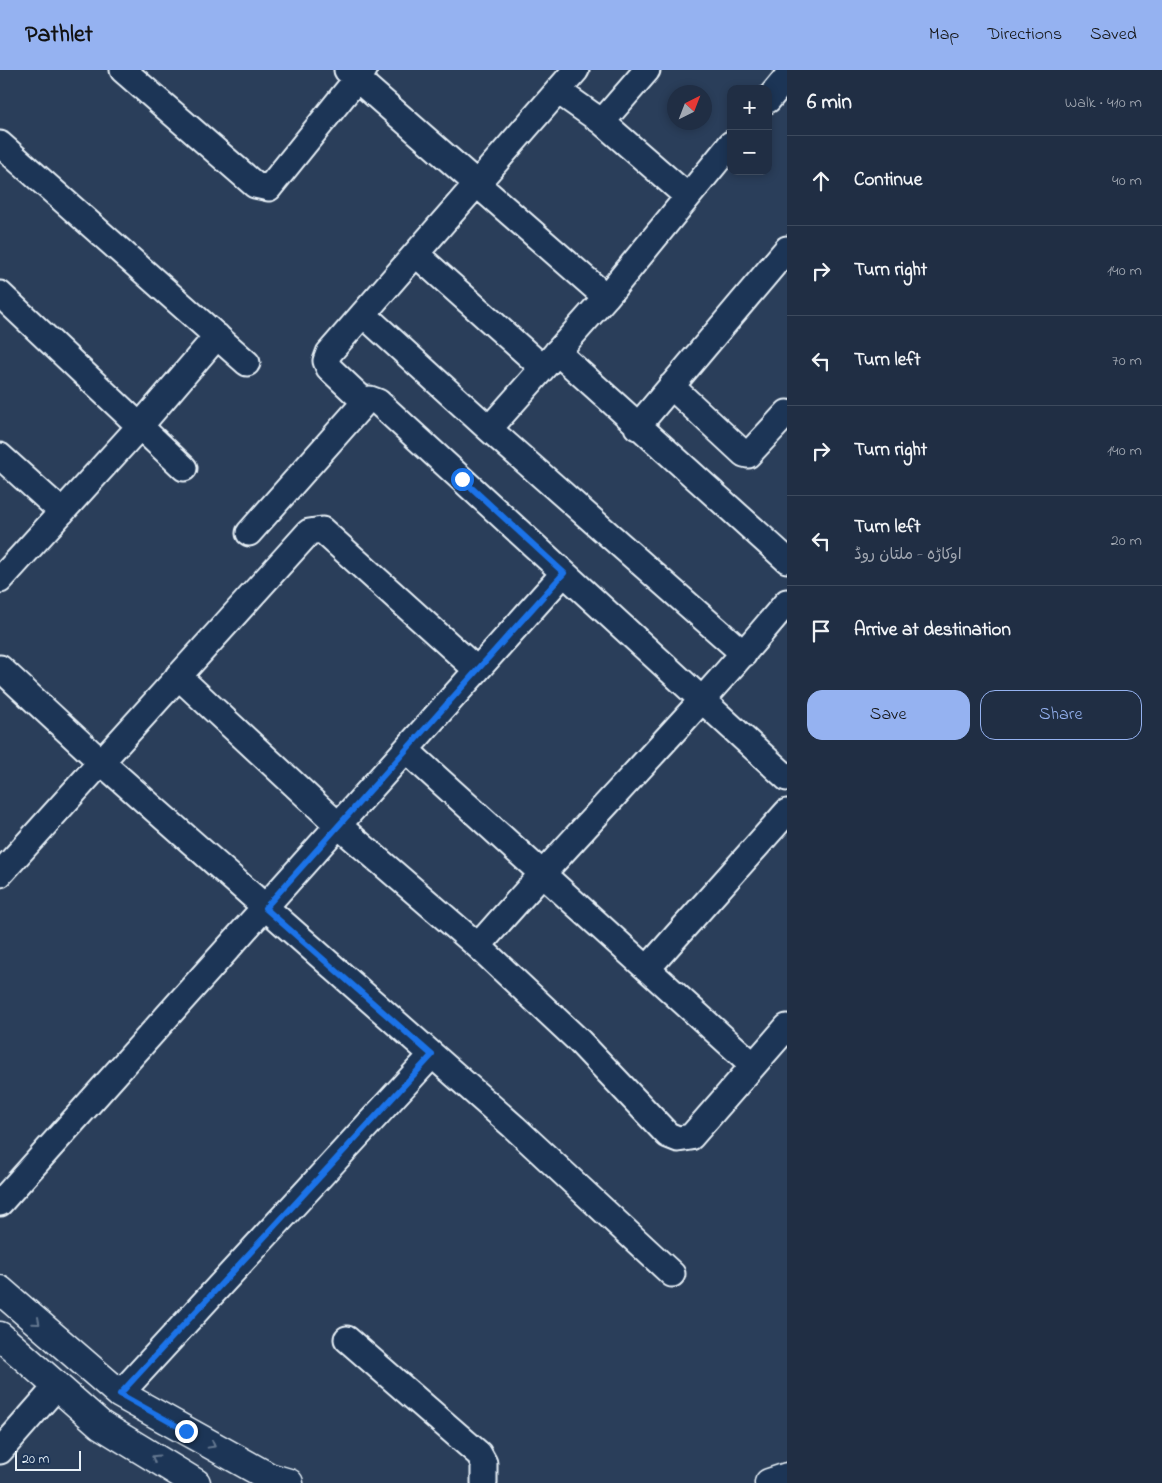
<!DOCTYPE html>
<html lang="en">
<head>
<meta charset="utf-8">
<style>
  :root { --surface:#202e44; --page:#2d3a4f; --text:#f1f3f6; --muted:#a2a8b2; --line:#3d4a5d; --accent:#95b2f1 }
  body { margin:0; font-family:"Indie Flower","Playpen Sans Arabic",sans-serif; background:var(--page); color:var(--text) }
  .controls { position:absolute; right:15px; top:15px; display:grid; overflow:hidden; border-radius:10px; box-shadow:0 2px 8px #0003 }
  .controls button { width:45px; height:45px; display:grid; place-items:center; padding:0; border:0; border-bottom:1px solid var(--line); background:var(--surface); color:var(--text); font:25px sans-serif }
  .compass { position:absolute; left:667px; top:15px; width:45px; height:45px; border-radius:50%; background:var(--surface); box-shadow:0 2px 8px #0003; rotate:42deg }
  .scale { position:absolute; left:15px; bottom:12px; width:66px; box-sizing:border-box; padding-left:5px; border:2px solid #e8f1f8; border-top:0; font-size:14px; line-height:18px; white-space:nowrap; color:#e8f1f8; -webkit-text-stroke:4px #1d3557; paint-order:stroke }
  .stop { position:absolute; width:15px; height:15px; margin:-11px; border:4px solid #1a73e8; border-radius:50%; background:#fff }
  .stop.end { background:#1a73e8; border-color:#fff; box-shadow:0 1px 5px #0008 }
  .list { margin:0; padding:0; list-style:none }
  h2 { display:flex; justify-content:space-between; align-items:center; height:65px; margin:0; padding:0 20px; font-size:21px }
  h2 small { font-size:16px; font-weight:400; color:var(--muted) }
  .list li { display:grid; grid-template-columns:32px 1fr auto; gap:15px; align-items:center; box-sizing:border-box; height:90px; padding:0 20px; border-top:1px solid var(--line) }
  .list b { display:block; font-size:19px; white-space:nowrap }
  .list p { margin:0; font-size:16px; white-space:nowrap; color:var(--muted) }
  .list em { font-size:16px; font-style:normal; color:var(--muted) }
  .actions { display:flex; gap:10px; padding:15px 20px }
  .actions a { flex:1; padding:11px 0; border:1px solid var(--accent); border-radius:15px; text-align:center; font-size:18px; color:var(--accent) }
  .actions .main { background:var(--accent); color:#111 }
  .icon { flex:none; width:28px; height:28px; fill:none; stroke:currentColor; stroke-width:2; stroke-linecap:round; stroke-linejoin:round }
  .map { position:relative; flex:none; width:787px; height:1413px; overflow:hidden }
  header { display:flex; align-items:center; gap:30px; box-sizing:border-box; height:70px; padding:0 25px; background:var(--accent); color:#111 }
  header strong { font-size:24px }
  nav { display:flex; gap:28px; margin-inline-start:auto; font-size:18px }
  main { display:flex }
  aside { flex:1; background:var(--surface) }
  .map>svg:first-child { display:block }
</style>
</head>
<body>
<header>
<strong>Pathlet</strong>
<nav><a>Map</a><a>Directions</a><a>Saved</a></nav>
</header>
<main>
<div class="map">
<svg width="787" height="1413" viewBox="0 0 787 1413">
  <rect width="100%" height="100%" fill="#2a3e5a"/>
  <filter id="ink" filterUnits="userSpaceOnUse"><feTurbulence type="fractalNoise" baseFrequency=".02" numOctaves="2"/><feDisplacementMap in="SourceGraphic" scale="10" xChannelSelector="R" yChannelSelector="G"/><feConvolveMatrix kernelMatrix="1 2 1 2 8 2 1 2 1" color-interpolation-filters="sRGB"/></filter>
  <g filter="url(#ink)">
    <g fill="none" stroke-linecap="round" stroke-linejoin="round">
      <defs>
        <path id="minor" d="M123 0 255 115 269 118 364 0
          M347 0 606 227
          M558 21 602 52 687 126
          M768 30 787 7
          M602 52 647 0
          M0 74 247 293
          M416 184 543 298
          M0 224 184 398
          M363 244 489 359 744 584
          M557 282 787 490
          M671 316 744 384 748 385 787 343
          M365 332 329 298 326 291 329 283 576 0
          M637 357 787 179
          M489 359 606 227 731 74
          M0 386 62 442
          M249 463 365 332 370 329 378 332 787 708
          M0 510 140 356 217 266
          M0 598 101 692 514 1057 672 1204
          M178 606 339 756 478 876 579 971 668 1065 678 1069 691 1067 787 957
          M406 680 753 995
          M0 804 309 462 322 460 477 600
          M478 876C579 760 689 650 787 532
          M647 899 787 742
          M0 1133 564 503
          M347 1269 479 1384 484 1393V1413
          M120 1324 432 985
          M0 1381 57 1316"/>
        <path id="major" d="M0 1220 120 1324 269 1407 289 1413
          M0 1266 101 1355 196 1413
          M769 1413 787 1407"/>
      </defs>
      <use href="#minor" stroke="#e8f1f8" stroke-width="29"/>
      <use href="#major" stroke="#e8f1f8" stroke-width="31"/>
      <use href="#minor" stroke="#1d3557" stroke-width="25"/>
      <use href="#major" stroke="#1d3557" stroke-width="28"/>
    </g>
    <defs><path id="oneway-chevron" d="M-2-3.5L2.5 0L-2 3.5" fill="none" stroke-width="1.6" stroke-linecap="round" stroke-linejoin="round" transform="scale(1.25)"/></defs>
    <g stroke="#64778f">
      <use href="#oneway-chevron" transform="translate(37 1252) rotate(41)"/>
      <use href="#oneway-chevron" transform="translate(212 1375) rotate(29)"/>
      <use href="#oneway-chevron" transform="translate(155 1388) rotate(-148)"/>
    </g>
  </g>
  <g fill="none" stroke-linecap="round" stroke-linejoin="round" filter="url(#ink)">
    <path stroke="#1a73e8" stroke-width="6" d="M186 1361 120 1324 432 985 265 838 564 503 462 409"/>
  </g>
</svg>
<div class="controls">
<button>+</button>
<button>−</button>
</div>
<svg class="compass" viewBox="-18 -18 36 36"><path d="M0-13l5 13h-10z" fill="#e53935"/><path d="M0 13l5-13h-10z" fill="#a2a8b2"/></svg>
<div class="scale">20 m</div>
<div class="stop" style="left:462px;top:409px"></div>
<div class="stop end" style="left:186px;top:1361px"></div>
</div>
<aside>
<h2>6 min<small>Walk · 410 m</small></h2>
<ul class="list">
<li><svg class="icon" aria-label="ahead" viewBox="0 0 24 24"><path d="M12 20V5M6 11l6-6 6 6"/></svg><div><b>Continue</b></div><em>40 m</em></li>
<li><svg class="icon" aria-label="right" viewBox="0 0 24 24"><path d="M7 20v-9h11M14 6l5 5-5 5"/></svg><div><b>Turn right</b></div><em>140 m</em></li>
<li><svg class="icon" aria-label="left" viewBox="0 0 24 24"><path d="M17 20v-9H6M10 6l-5 5 5 5"/></svg><div><b>Turn left</b></div><em>70 m</em></li>
<li><svg class="icon" aria-label="right" viewBox="0 0 24 24"><path d="M7 20v-9h11M14 6l5 5-5 5"/></svg><div><b>Turn right</b></div><em>140 m</em></li>
<li><svg class="icon" aria-label="left" viewBox="0 0 24 24"><path d="M17 20v-9H6M10 6l-5 5 5 5"/></svg><div><b>Turn left</b><p>اوکاڑہ - ملتان روڈ</p></div><em>20 m</em></li>
<li><svg class="icon" aria-label="arrive" viewBox="0 0 24 24"><path d="M6 21V4h12l-3 4 3 4H6"/></svg><div><b>Arrive at destination</b></div></li>
</ul>
<div class="actions"><a class="main">Save</a><a>Share</a></div>
</aside>
</main>
</body>
</html>
